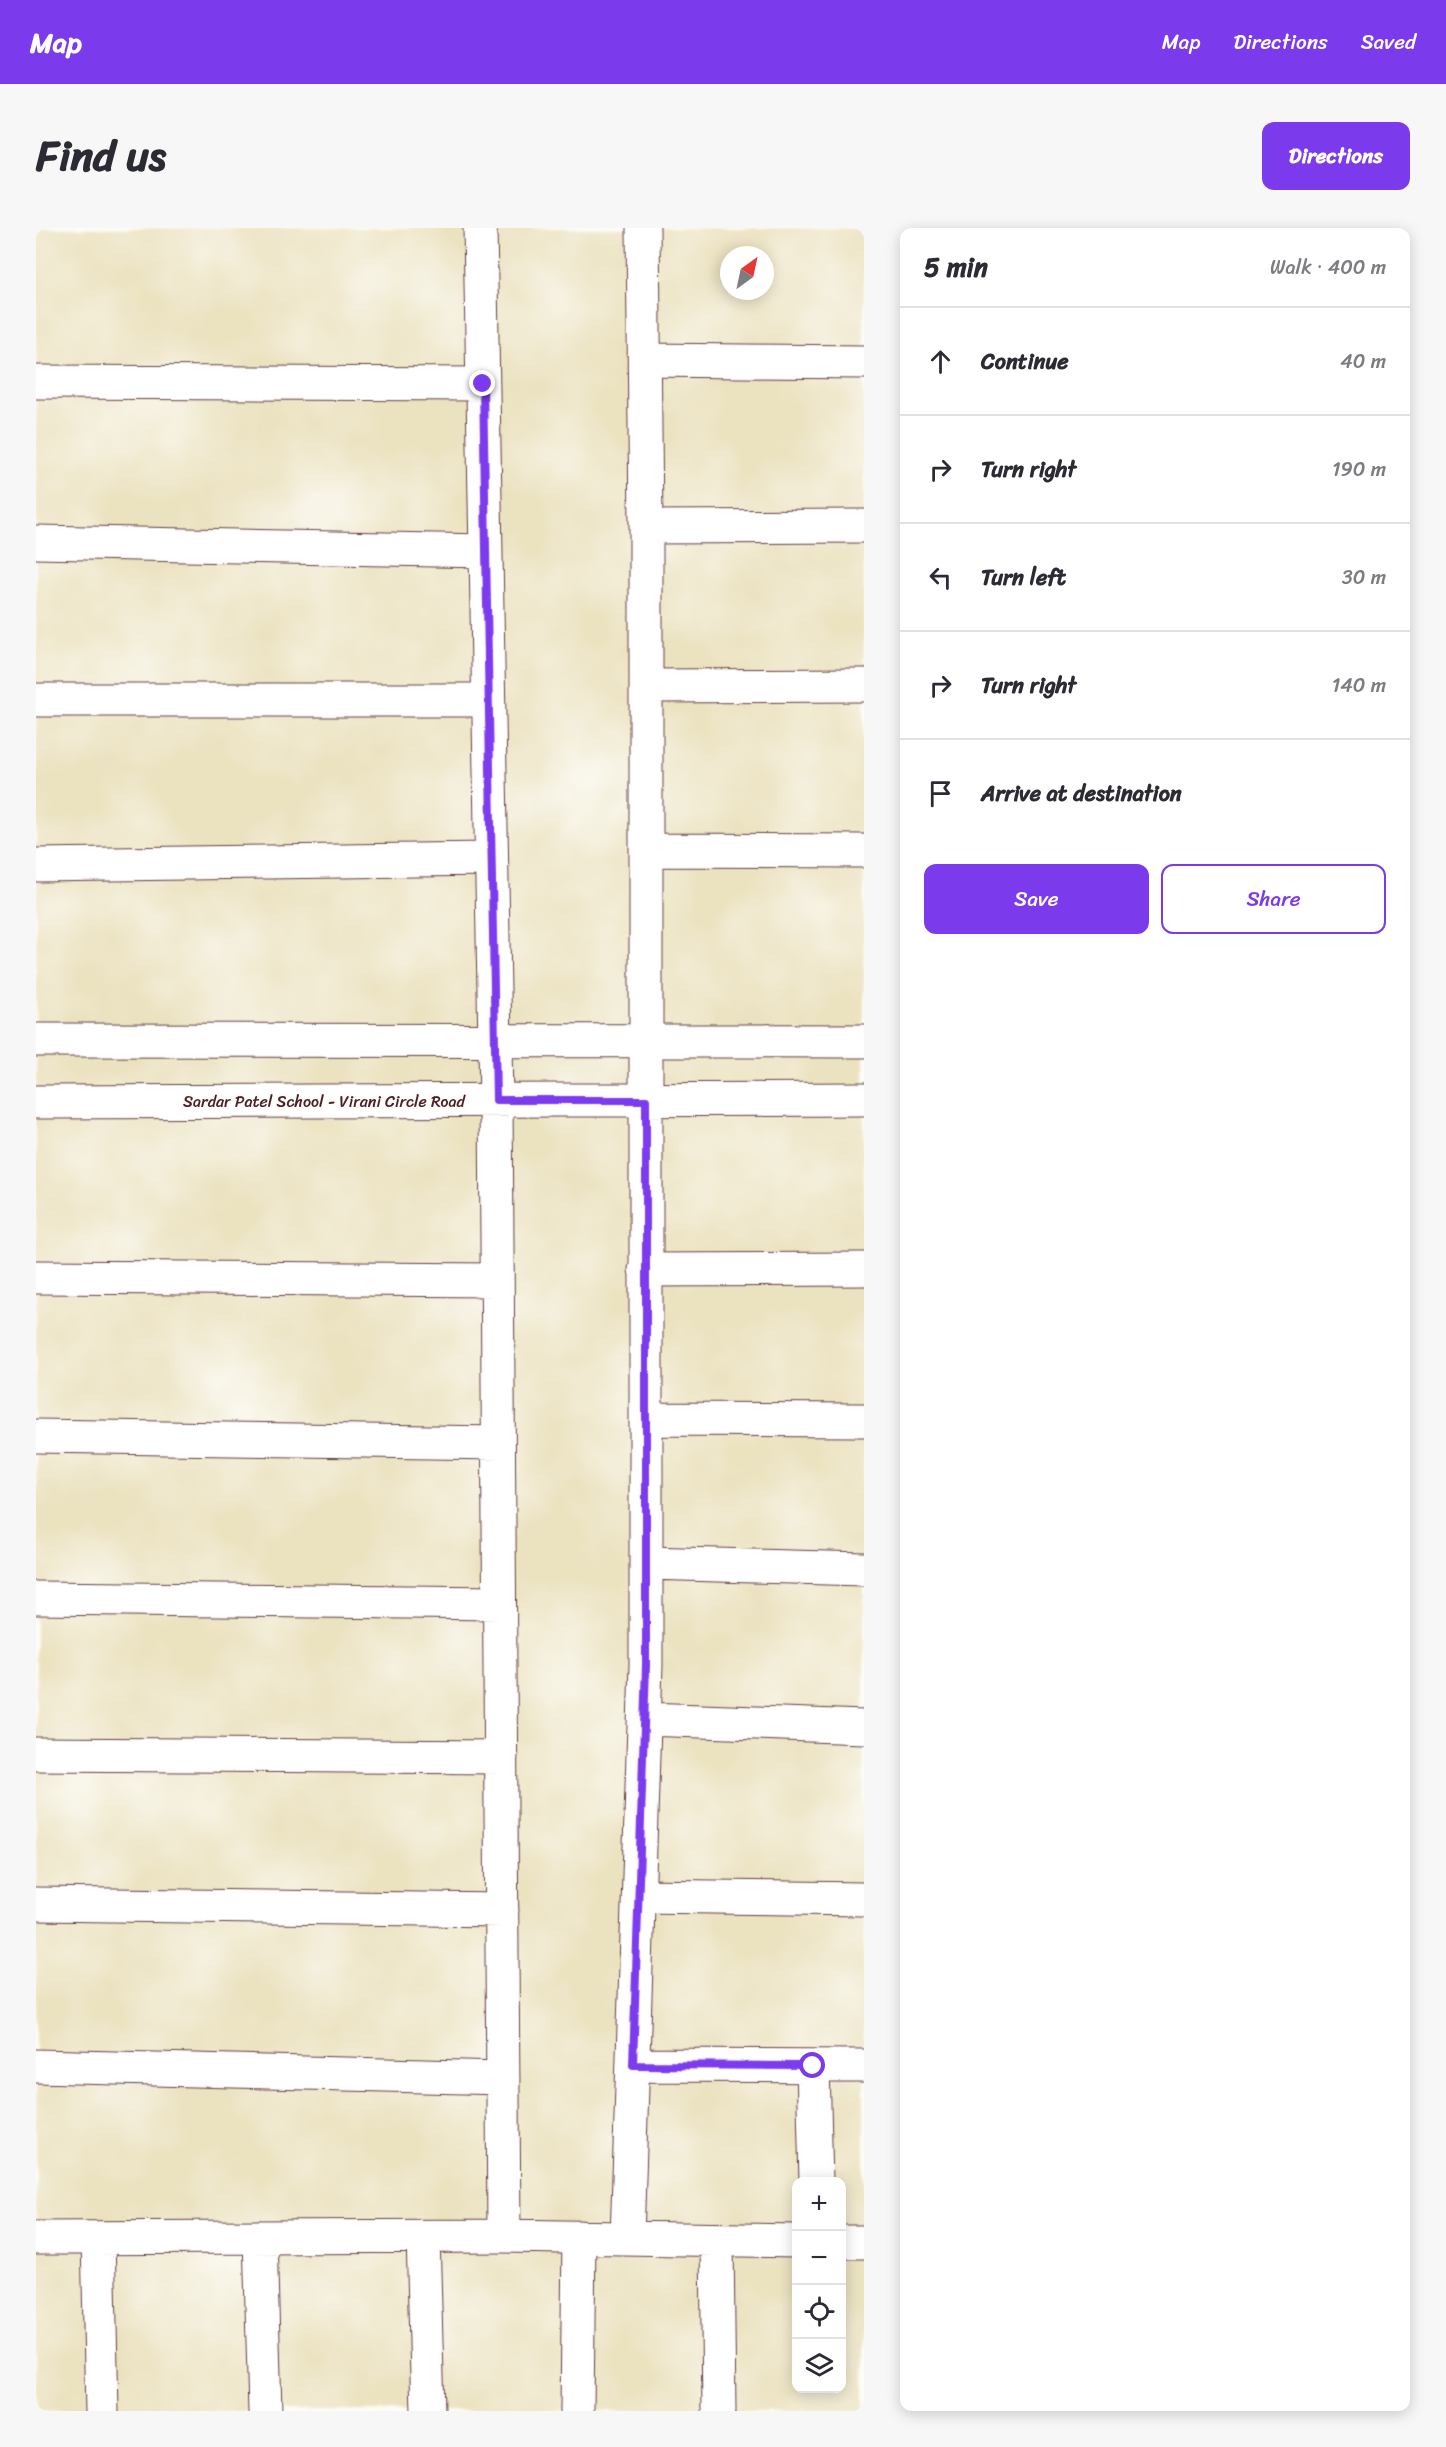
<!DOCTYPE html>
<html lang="en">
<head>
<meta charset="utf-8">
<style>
  :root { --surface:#fff; --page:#f7f7f7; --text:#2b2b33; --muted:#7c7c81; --line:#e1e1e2; --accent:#7c3aed }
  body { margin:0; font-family:Sriracha,sans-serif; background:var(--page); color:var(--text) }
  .controls { position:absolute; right:18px; bottom:18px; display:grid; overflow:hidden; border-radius:12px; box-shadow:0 3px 15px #0003 }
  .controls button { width:54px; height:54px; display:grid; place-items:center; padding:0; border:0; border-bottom:2px solid var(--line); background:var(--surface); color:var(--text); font:30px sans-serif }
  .compass { position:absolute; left:684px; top:18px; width:54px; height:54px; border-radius:50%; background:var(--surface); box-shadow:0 3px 15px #0003; rotate:33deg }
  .stop { position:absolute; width:18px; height:18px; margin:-14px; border:4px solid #7c3aed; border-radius:50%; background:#fff }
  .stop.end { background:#7c3aed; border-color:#fff; box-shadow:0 2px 6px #0008 }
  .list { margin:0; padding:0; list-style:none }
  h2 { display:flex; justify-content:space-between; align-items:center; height:78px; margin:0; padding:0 24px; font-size:26px }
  h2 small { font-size:20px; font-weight:400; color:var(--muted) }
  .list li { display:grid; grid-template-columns:39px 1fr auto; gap:18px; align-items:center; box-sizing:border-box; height:108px; padding:0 24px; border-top:2px solid var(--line) }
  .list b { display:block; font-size:22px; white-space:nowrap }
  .list em { font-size:20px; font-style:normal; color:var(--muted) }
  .actions { display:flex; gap:12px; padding:18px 24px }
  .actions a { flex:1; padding:14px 0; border:2px solid var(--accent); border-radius:12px; text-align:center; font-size:21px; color:var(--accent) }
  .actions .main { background:var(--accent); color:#fff }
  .icon { flex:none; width:33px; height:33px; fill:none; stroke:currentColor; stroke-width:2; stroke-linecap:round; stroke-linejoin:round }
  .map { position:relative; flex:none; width:828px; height:2183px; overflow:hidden; border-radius:12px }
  header { display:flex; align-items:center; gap:36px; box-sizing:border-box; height:84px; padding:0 30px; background:var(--accent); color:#fff }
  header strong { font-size:28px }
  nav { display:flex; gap:33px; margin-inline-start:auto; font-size:21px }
  .intro { display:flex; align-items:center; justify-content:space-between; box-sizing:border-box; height:144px; padding:0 36px }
  h1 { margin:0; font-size:42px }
  .button { padding:15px 27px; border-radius:12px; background:var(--accent); color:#fff; font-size:21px; font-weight:700 }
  main { display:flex; gap:36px; padding:0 36px }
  aside { flex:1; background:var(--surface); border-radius:12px; box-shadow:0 3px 15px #0003 }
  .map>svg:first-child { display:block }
</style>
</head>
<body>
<header>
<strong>Map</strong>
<nav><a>Map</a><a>Directions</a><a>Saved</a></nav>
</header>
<div class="intro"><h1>Find us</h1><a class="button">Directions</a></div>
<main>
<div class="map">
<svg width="828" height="2183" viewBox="0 0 828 2183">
  <rect width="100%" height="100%" fill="#fdfcf7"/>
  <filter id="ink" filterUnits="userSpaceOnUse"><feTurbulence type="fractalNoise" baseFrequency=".0167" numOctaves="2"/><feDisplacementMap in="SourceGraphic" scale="12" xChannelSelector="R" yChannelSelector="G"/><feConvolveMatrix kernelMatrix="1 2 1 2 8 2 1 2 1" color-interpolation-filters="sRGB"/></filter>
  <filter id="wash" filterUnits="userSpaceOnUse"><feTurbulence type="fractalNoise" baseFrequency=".008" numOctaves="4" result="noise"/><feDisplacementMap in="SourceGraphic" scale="24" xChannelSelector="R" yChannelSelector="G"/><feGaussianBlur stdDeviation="1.35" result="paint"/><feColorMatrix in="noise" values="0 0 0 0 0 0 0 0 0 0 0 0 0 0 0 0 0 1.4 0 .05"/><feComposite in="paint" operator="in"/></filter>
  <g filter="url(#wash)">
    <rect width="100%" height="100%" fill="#ebe2c0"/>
  </g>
  <g filter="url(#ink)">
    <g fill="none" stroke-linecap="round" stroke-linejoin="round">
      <defs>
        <path id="minor" d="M444 0 460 872 468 2008
          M609 132 828 134
          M0 154 447 156
          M610 299 828 298
          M0 314 450 323
          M610 458 828 457
          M0 472H452
          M610 622 828 623
          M0 637 455 631
          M0 812 828 813
          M0 874 828 871
          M609 1042 828 1041
          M0 1049 461 1052
          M610 1191 828 1192
          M0 1208 462 1215
          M610 1335 828 1341
          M0 1370 463 1375
          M609 1491 828 1499
          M0 1526 465 1529
          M603 1668 828 1671
          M0 1676 466 1682
          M597 1837 828 1838
          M0 1838 467 1850
          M777 1838 780 1954
          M224 2009 229 2183
          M387 2009 392 2183
          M0 2010 468 2008 760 2013
          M62 2010 66 2183
          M591 2010 610 1437V299L607 0
          M681 2012 683 2183
          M806 2014H828
          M541 2183 543 2009"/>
      </defs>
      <use href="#minor" stroke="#623c41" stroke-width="35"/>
      <use href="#minor" stroke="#fff" stroke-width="33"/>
    </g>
  </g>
  <g fill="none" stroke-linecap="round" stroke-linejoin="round" filter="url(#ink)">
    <path stroke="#7c3aed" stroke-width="8" d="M447 156 460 872H610V1437L597 1837 777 1838"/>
  </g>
  <g text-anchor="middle" stroke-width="4.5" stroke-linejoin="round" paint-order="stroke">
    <g font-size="16" fill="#4a1f2b" stroke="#fdfcf7">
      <text x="288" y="879">Sardar Patel School - Virani Circle Road</text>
    </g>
  </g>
</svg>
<div class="controls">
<button>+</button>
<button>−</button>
<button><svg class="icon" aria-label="locate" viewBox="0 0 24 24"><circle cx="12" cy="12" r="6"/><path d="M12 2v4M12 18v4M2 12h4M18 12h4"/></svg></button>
<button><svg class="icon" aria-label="layers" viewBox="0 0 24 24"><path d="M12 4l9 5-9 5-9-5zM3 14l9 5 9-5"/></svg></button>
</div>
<svg class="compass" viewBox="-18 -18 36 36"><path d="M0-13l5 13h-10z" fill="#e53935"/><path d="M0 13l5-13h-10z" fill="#7c7c81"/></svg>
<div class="stop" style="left:777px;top:1838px"></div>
<div class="stop end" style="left:447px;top:156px"></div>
</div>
<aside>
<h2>5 min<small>Walk · 400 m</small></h2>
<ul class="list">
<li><svg class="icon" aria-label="ahead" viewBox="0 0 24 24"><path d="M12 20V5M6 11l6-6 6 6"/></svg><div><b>Continue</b></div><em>40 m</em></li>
<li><svg class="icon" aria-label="right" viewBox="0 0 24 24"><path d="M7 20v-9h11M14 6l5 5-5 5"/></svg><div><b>Turn right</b></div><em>190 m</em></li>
<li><svg class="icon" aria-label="left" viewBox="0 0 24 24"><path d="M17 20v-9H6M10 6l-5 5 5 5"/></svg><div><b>Turn left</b></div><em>30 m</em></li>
<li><svg class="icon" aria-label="right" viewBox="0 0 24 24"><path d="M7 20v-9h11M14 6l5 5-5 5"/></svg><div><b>Turn right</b></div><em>140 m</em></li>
<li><svg class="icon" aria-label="arrive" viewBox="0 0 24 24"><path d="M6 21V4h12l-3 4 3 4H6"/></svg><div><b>Arrive at destination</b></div></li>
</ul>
<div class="actions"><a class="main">Save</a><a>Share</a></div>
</aside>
</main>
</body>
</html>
